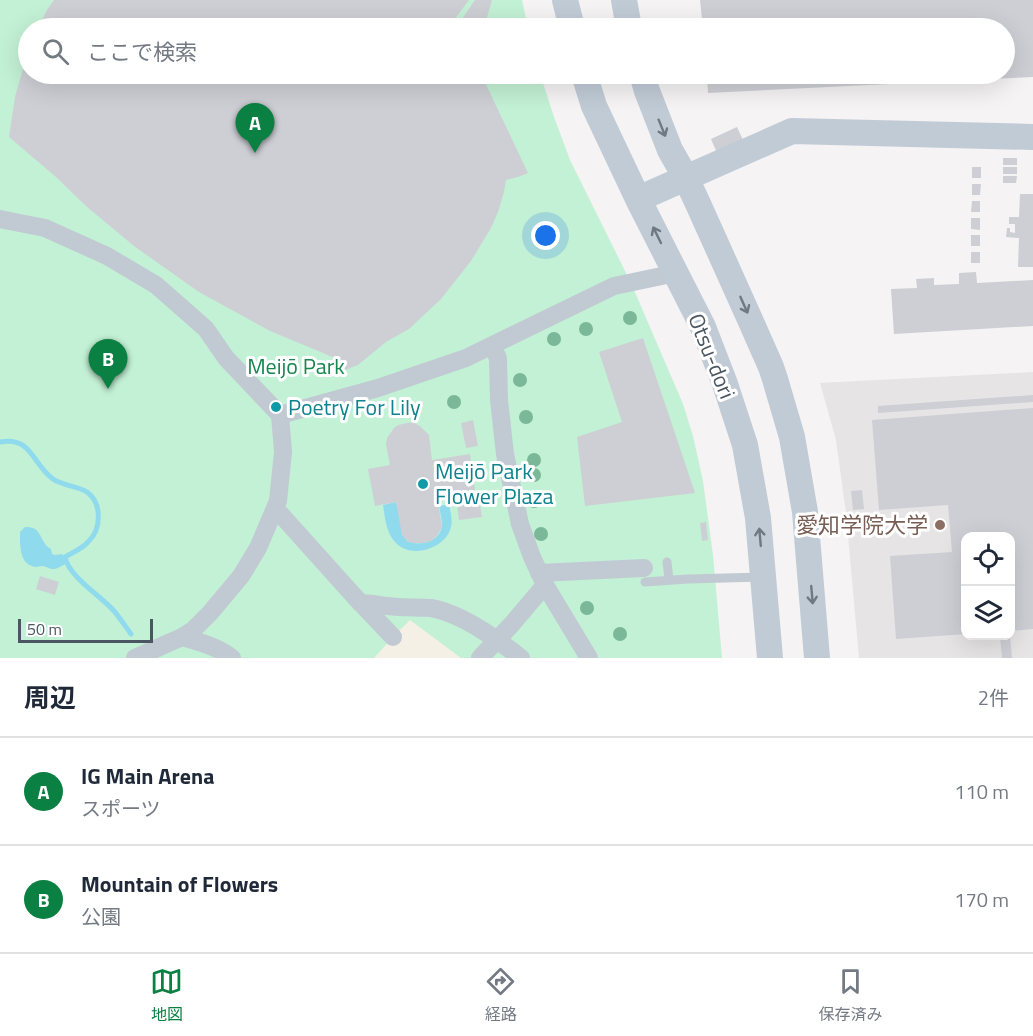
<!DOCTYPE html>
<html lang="ja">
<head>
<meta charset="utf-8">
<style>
  :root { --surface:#fff; --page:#f2f2f3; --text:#1f2937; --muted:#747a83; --line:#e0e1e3; --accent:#0b8043 }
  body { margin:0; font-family:"Titillium Web","Noto Sans JP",sans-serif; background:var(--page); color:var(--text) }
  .controls { position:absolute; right:18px; bottom:18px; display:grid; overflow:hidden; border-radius:12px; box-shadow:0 6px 24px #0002 }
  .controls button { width:54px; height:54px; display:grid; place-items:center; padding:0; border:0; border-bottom:2px solid var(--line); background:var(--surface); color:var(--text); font:30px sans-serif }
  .scale { position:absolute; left:18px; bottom:15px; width:135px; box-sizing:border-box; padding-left:6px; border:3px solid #4a5661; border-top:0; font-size:16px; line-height:21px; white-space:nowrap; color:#4a5661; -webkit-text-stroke:4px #fff; paint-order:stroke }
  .you { position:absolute; left:546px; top:236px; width:21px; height:21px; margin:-15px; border:4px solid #fff; border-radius:50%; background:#1a73e8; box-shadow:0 0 0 9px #1a73e833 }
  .badge { display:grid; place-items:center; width:39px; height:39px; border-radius:50%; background:var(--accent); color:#fff; font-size:20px; font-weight:700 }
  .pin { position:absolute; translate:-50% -50px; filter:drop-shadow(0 2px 3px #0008) }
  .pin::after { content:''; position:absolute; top:32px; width:21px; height:18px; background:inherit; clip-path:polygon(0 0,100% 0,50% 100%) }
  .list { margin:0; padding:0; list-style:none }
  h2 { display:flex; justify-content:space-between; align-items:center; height:78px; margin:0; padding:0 24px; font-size:26px }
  h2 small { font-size:20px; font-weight:400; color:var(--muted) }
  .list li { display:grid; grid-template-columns:39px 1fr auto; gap:18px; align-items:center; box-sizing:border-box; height:108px; padding:0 24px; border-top:2px solid var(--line) }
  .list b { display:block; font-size:22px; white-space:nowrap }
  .list p { margin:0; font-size:20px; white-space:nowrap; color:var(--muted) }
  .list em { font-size:20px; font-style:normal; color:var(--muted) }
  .icon { flex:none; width:33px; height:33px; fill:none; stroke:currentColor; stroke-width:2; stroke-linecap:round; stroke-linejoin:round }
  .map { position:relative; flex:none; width:1033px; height:658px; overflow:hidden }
  .search { position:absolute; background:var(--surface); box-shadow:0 6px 24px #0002; left:18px; right:18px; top:18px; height:66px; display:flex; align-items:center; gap:15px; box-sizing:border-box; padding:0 21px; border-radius:33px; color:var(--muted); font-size:22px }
  .sheet { height:294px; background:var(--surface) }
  nav { display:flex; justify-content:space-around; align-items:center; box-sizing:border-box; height:84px; border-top:2px solid var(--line); background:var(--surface); font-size:16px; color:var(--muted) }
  nav a { display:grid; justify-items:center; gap:3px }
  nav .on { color:var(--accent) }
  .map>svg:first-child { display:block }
</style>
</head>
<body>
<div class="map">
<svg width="1033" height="658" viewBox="0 0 1033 658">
  <rect width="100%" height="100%" fill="#f5f3f3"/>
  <path fill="#e6e4e5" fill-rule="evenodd" d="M1033 372V658H859L846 513 836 440 820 383ZM966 536H1010V636H966Z"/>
  <path fill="#c3f1d5" d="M0 0H522L528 28H28V74H540L554 117 570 160 631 283 683 404 693 436 703 481 713 555 722 658H0Z"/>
  <path fill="#f5f0e5" d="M410 620 461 658H374L393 637Z"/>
  <path fill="#90daee" d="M396 502 407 541C419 547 441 542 442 525 442 519 440 512 439 506L449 504C450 511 453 520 451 527 446 548 413 559 397 544 386 534 385 518 383 505Z
    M25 527C43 526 38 541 51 549L52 554 55 555 62 554 69 562C63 565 57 570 51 569 48 568 45 566 42 566 37 566 37 568 32 566 19 562 20 543 20 532Z"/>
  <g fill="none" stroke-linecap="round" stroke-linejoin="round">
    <path stroke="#90daee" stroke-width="5" d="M0 442C32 436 32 464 53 479 63 486 78 486 87 492 103 504 101 530 88 542 82 549 73 552 65 557 69 577 101 596 114 611 120 618 125 626 131 634"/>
  </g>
  <path fill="#cdcfd5" d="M54 0H469L452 23 457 26 475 0H492L484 28H38L47 10Z
    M700 0H1033V77L708 93 707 74H1004V28H703Z
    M28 51V74H481L528 173 518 177 506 180 504 192 498 212 491 228 471 261 441 299 409 329 386 342 358 365 345 370 338 369 331 367 335 358 270 331 199 292 155 261 134 246 87 207 56 177 9 137 15 97Z
    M737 127 743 140 717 153 711 139Z
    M1003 158H1017V165H1003Z
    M972 167H981V178H972Z
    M1003 167H1017V174H1003Z
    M1003 176H1017L1016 183H1003Z
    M972 184H981L980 195H972Z
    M1020 194H1033V267H1018L1019 238 1006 237 1007 228H1010V232L1015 233V224H1009V217H1019Z
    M972 201H980V212H971Z
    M971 218H980V230L971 229Z
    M971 235H980V246H971Z
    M971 252H980V263H971Z
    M976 272 977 283 1033 280V326L894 334 891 289 917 288 916 279 934 278V285L959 284V273Z
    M643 338 695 493 585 506 577 437 622 422 599 352Z
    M1033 395V402L878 413V406Z
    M1033 408V629L1010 631V536H966V634L896 639 890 556 952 552 948 505 879 510 872 420Z
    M473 420 478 446 466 448 461 423Z
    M412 422 420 426 429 435 432 460 470 454 475 490 437 496 442 527 437 536 431 541 424 543H412L407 541 402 535 396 502 375 506 368 469 390 465 386 445 387 438 394 428 398 425Z
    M862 490 864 509 853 510 851 491Z
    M478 492 482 517 459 520 456 495Z
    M706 522 708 540 702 541 700 523Z
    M40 576 59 582 55 595 36 589Z
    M1000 636H1010L1012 658H1002Z"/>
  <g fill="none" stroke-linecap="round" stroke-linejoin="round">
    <path stroke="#c1cad2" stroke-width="9" d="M667 562 669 580
      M645 582 688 579 762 577"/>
    <path stroke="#c1cad2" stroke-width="18" d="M0 219 45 228 107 256 156 285 206 329 226 358 280 415 283 452 278 501 258 548 241 576 210 613 193 630 182 637 135 658
      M492 346 498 358 499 400 505 454 520 524 532 557 545 585 589 658
      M280 415 378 388 466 358 614 286 676 273
      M275 508 355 597 393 637
      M539 573 644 568
      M360 603C370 603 379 605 388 606 402 608 417 607 431 608 461 613 497 639 521 658
      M182 637C200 642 218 647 232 658
      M480 658 512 624 545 585"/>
    <path stroke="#c1cbd6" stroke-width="26" d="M565 0 572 28
      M624 0 629 28
      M584 74 594 106 638 199 703 327 725 384 745 445 758 518 770 658
      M642 74 647 91 670 150 686 178 699 206 748 315 771 367 775 379 792 437 805 512 817 658
      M638 199 792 131 1033 137"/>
  </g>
  <g fill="#7bb799">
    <circle cx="630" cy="318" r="7"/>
    <circle cx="586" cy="329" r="7"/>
    <circle cx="554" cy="339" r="7"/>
    <circle cx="520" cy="380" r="7"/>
    <circle cx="454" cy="402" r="7"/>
    <circle cx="526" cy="417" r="7"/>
    <circle cx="534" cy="460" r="7"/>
    <circle cx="534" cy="475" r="7"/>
    <circle cx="534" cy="501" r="7"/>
    <circle cx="541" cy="534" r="7"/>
    <circle cx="587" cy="608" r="7"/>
    <circle cx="620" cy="634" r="7"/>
  </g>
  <defs><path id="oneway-shaft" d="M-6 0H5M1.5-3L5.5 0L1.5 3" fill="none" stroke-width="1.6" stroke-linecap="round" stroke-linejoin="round" transform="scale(1.5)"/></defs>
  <g stroke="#6e7984">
    <use href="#oneway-shaft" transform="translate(662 128) rotate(68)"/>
    <use href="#oneway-shaft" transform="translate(657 235) rotate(-116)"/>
    <use href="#oneway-shaft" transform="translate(744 305) rotate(66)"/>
    <use href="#oneway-shaft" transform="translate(760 537) rotate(-95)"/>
    <use href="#oneway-shaft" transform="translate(812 595) rotate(85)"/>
  </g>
  <g fill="#0f9aa8" stroke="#fff" stroke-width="2">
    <circle cx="276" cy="407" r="6"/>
    <circle cx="423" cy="484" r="6"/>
  </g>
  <circle fill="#8d6e63" stroke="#fff" stroke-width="2" cx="940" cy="525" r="6"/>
  <g text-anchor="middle" stroke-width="6" stroke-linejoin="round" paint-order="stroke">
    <g font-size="22" fill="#4a5661" stroke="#fff">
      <text transform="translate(712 356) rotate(68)" y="8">Otsu-dori</text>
    </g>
    <g font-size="22" fill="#17864f" stroke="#fff">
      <text x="296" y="374">Meijō Park</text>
    </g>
    <g font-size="22" fill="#0d838f" stroke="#fff" text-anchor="start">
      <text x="288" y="415">Poetry For Lily</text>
      <text x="435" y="479">Meijō Park<tspan x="435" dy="25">Flower Plaza</tspan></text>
    </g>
    <g font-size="22" fill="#785e54" stroke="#fff" text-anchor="end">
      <text x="928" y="533">愛知学院大学</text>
    </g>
  </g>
</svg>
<div class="controls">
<button><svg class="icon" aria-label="locate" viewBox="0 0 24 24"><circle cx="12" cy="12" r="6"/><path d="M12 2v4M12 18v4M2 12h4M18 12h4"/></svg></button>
<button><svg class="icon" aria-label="layers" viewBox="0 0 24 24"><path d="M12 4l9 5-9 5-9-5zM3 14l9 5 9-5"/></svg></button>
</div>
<div class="scale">50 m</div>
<div class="you"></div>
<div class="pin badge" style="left:255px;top:153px">A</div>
<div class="pin badge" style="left:108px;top:389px">B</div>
<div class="search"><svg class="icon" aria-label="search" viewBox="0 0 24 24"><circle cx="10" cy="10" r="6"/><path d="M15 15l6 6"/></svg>ここで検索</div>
</div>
<section class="sheet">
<h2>周辺<small>2件</small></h2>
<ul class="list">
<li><span class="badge">A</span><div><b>IG Main Arena</b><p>スポーツ</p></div><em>110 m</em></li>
<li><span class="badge">B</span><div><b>Mountain of Flowers</b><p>公園</p></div><em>170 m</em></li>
</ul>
</section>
<nav>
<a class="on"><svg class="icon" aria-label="map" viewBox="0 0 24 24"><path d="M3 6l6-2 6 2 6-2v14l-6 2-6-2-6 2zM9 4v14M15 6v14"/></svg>地図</a>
<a><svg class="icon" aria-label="directions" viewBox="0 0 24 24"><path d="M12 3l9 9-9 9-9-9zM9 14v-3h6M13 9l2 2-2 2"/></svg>経路</a>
<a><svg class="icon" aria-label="saved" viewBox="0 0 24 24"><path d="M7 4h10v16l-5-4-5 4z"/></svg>保存済み</a>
</nav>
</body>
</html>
